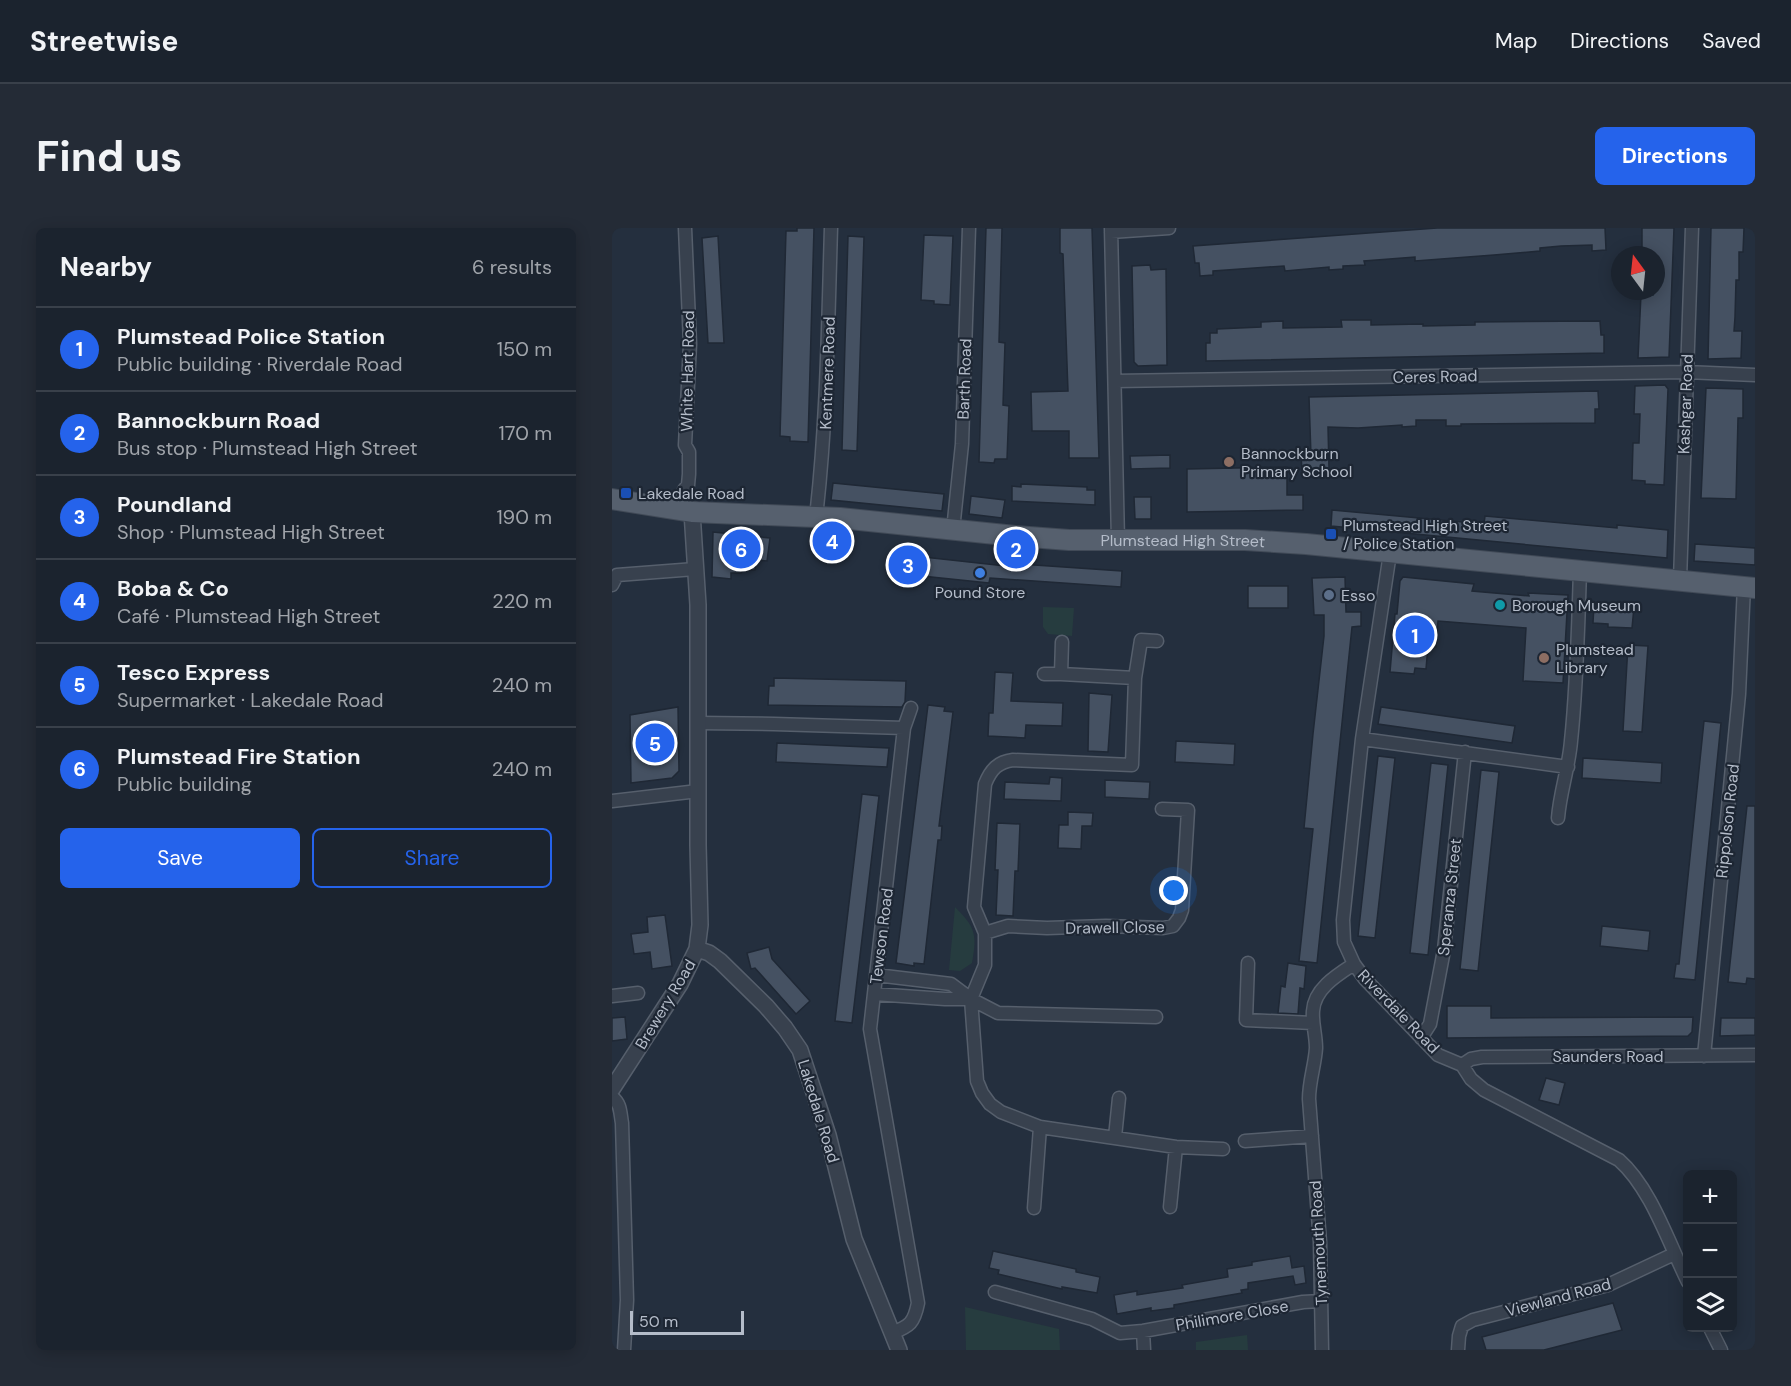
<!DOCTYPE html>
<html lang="en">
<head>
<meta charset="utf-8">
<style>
  :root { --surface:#1b232e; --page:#242b36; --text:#f1f3f6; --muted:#a0a4aa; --line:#39404a; --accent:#2563eb }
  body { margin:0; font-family:"DM Sans",sans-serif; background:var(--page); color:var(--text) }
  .controls { position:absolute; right:18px; bottom:18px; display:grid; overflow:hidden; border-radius:9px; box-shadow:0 3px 15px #0003 }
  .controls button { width:54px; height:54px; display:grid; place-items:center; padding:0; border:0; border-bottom:2px solid var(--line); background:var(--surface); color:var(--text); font:30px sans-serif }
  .compass { position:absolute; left:999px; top:18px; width:54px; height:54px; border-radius:50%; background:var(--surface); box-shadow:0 3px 15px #0003; rotate:345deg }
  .scale { position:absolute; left:18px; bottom:15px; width:114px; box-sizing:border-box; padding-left:6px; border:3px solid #b4bcc9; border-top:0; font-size:16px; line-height:21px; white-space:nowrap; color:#b4bcc9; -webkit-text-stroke:4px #1d2633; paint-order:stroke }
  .you { position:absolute; left:562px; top:663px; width:21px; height:21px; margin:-15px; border:4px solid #fff; border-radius:50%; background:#1a73e8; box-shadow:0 0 0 9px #1a73e833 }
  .badge { display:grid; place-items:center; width:39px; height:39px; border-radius:50%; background:var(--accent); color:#fff; font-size:20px; font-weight:700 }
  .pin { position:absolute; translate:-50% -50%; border:3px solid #fff; box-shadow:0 2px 6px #0006 }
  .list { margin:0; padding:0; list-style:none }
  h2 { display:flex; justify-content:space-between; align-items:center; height:78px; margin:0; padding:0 24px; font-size:26px }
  h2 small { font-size:20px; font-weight:400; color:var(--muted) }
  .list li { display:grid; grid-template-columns:39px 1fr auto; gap:18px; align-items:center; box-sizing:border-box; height:84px; padding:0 24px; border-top:2px solid var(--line) }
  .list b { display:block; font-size:22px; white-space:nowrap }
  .list p { margin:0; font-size:20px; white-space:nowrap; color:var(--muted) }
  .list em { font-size:20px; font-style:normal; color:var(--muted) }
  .actions { display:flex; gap:12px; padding:18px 24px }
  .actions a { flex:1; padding:14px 0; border:2px solid var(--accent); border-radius:9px; text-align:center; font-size:21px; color:var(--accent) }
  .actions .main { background:var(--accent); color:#fff }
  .icon { flex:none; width:33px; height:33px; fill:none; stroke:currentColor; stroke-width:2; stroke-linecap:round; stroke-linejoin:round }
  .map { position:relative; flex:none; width:1143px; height:1122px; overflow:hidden; border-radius:9px }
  header { display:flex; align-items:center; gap:36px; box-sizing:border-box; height:84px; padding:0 30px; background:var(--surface); border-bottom:2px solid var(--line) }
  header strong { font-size:28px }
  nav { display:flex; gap:33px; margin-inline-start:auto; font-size:21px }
  .intro { display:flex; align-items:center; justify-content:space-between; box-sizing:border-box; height:144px; padding:0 36px }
  h1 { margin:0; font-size:42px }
  .button { padding:15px 27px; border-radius:9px; background:var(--accent); color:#fff; font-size:21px; font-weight:700 }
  main { display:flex; gap:36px; padding:0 36px }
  aside { flex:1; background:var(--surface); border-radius:9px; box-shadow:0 3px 15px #0003 }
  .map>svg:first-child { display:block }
</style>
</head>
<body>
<header>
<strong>Streetwise</strong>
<nav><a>Map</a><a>Directions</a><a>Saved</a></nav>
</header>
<div class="intro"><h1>Find us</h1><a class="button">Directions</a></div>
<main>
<aside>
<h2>Nearby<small>6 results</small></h2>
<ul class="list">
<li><span class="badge">1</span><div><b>Plumstead Police Station</b><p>Public building · Riverdale Road</p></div><em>150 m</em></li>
<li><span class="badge">2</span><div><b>Bannockburn Road</b><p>Bus stop · Plumstead High Street</p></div><em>170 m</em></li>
<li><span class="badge">3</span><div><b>Poundland</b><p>Shop · Plumstead High Street</p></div><em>190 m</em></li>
<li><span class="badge">4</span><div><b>Boba &amp; Co</b><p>Café · Plumstead High Street</p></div><em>220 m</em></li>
<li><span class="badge">5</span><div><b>Tesco Express</b><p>Supermarket · Lakedale Road</p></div><em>240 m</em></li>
<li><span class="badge">6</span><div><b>Plumstead Fire Station</b><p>Public building</p></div><em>240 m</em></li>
</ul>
<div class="actions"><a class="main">Save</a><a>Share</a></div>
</aside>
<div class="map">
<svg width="1143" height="1122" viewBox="0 0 1143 1122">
  <rect width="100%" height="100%" fill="#242f3e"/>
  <path fill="#263c3f" d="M431 379 462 380 460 408 436 406 431 399Z
    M343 679C364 700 365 706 360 735L348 743 337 742Z
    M353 1079 447 1101 448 1122H354Z
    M635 1107 636 1122H584V1114Z"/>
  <path fill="#455162" stroke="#1f2835" stroke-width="1.5" d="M185 0H202L196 214 178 213V209L168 208 174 3H185Z
    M374 0H390L387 114 393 115 391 177 397 178 395 231H383L382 235 367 234Z
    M448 0H480L487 230H457V203H420L419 164 456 163 451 26 448 25Z
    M825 0H993L994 22 980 23V17L949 18 928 20V23L882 27 803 33V29L752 33 753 37 731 38V41L717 42V39L673 43 672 38 601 43V47L588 48 587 35H583L581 18Z
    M1030 0H1062L1057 129 1026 130 1029 66 1041 67V63H1044V27H1030Z
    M1099 0H1132L1131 24H1127V52H1124L1123 89 1122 103H1130L1129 130 1096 131Z
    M312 7 341 8 338 77 322 76V73L309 72Z
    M106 8 112 115H96L90 10Z
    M236 8 252 9 245 223 230 222Z
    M538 37 539 42 554 41 555 137 526 138 522 134 520 38Z
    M729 92H759V97L811 96V98L863 97V94L988 93 989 107H992V125L594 133V115H598V105H605V101L649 99V94L671 93V100L730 99Z
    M1053 157 1056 161 1052 257 1033 256V253L1020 252 1021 215H1027L1028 186H1022L1023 158Z
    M1094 160 1131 161V190H1126L1124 271 1089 270Z
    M986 163 987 181H983V195L849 196V198H834V192H804V198L790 199V197L746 200 716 199 717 240 690 241 689 228H699L697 169Z
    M558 227V240L519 241 518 228Z
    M675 239V267H691V282L575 284V241Z
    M221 255 332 266 330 283 219 272Z
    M409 256 475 259V262H483V277L400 273V258L409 259Z
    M359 268 393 272 390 290 357 286Z
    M522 269H539V291H523Z
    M720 282 872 296 873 288 1005 300V297L1056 302 1055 330 719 298Z
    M101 304 158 310 155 333 144 332 143 342H131L129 345H119V351L100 349Z
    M1083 316 1143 320V337L1082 333Z
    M284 326 393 338V335L510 343 509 359 378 350 377 355 281 345Z
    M733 349 734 384H749V398L740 399 705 735 687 733 701 601 692 600 701 506 712 408V387H702L700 350Z
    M791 349 862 356 860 363 917 368 916 365 956 367 951 455 911 453 914 400 826 393 824 419 816 418 814 441 803 440 802 446 778 444 783 386H785L788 353Z
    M636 358H676V380H636Z
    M982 376 1022 379 1020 400 996 399V396L981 395Z
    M1016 417 1036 418 1030 504 1011 503Z
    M383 444 401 445 399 473 451 475 450 498 414 497 413 510 376 508 377 485H381Z
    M162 450 294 453 293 474 290 479 156 477 157 458H162Z
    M477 465 500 467 496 524 476 523Z
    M316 477 333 479 332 483 341 484 327 598H330L329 612H326L312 736 302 735V738L284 735Z
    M66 479 67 543 60 550 19 555 18 487Z
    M769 479 903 498 900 515 766 496Z
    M1092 493 1109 495 1083 752 1062 750 1064 736H1067Z
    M564 513 623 516 622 537 563 534Z
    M165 515 277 520 275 539 164 534Z
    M766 528 783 530 763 710 746 708Z
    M971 530 1050 535 1049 555 970 550Z
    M819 535 836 537 816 727 798 725Z
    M869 542 887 544 866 743 848 741Z
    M438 549 450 550 449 573 392 571 393 554 437 556Z
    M493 552 538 554 537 571 493 569Z
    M250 566 267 568 240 795 223 793Z
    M1135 578H1143V751L1135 750 1134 756 1116 754Z
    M456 584 481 585 480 598H470L469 621 446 620 447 597H456Z
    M385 595 408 596 406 643H403L401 688 384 687 386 642H383Z
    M53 687 60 738 40 741 38 724 22 726 19 706 36 704 35 689Z
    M990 698 1038 703 1036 723 988 718Z
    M157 719 160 731 198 773 184 786 143 740 139 741 135 725Z
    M676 735 694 738 692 761 688 760 686 786 666 785 669 758 673 759Z
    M835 778H879V790L1081 789 1080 804 1076 808 835 810Z
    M13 789 15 811 0 813V790Z
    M1109 790H1143V807L1108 808Z
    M934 850 953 855 947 877 927 872Z
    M381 1023 464 1041V1044L488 1049 485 1065 450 1059V1061L386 1046 387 1042 377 1040Z
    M678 1028 680 1040 692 1038 694 1055 683 1057 681 1048 636 1055V1061L629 1062 630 1065 562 1077V1080L539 1083V1080L505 1086 502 1067 525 1063V1067L571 1060 570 1057 616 1049 615 1041 640 1037V1034Z
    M1001 1075 1010 1102 932 1122H874L870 1109Z"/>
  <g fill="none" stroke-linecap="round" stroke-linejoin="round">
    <defs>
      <path id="minor" d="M499 0 506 313
        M499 4 557 0
        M503 153 1074 144 1143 147
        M70 283 72 262 76 257 77 246V224L73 217 78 116 73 0
        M204 289C215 193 216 97 219 0
        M341 302 350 216 357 0
        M778 325 750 511 731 692 732 714 742 736 753 751 826 827 850 837 859 851 872 862 1007 932C1039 960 1057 1016 1076 1054
        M1068 352 1080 0
        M0 357 5 347 83 341
        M450 414 449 446 523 450
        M432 446H449
        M86 495 162 496 292 500
        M750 511 956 539
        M0 573 86 563
        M946 590C948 564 957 539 959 513 965 457 966 400 968 343
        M373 705 396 698 435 700 494 698 551 700 561 698 567 690 570 682 576 582 550 581
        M636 735 634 792 701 795
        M264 747 339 756 359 771 386 785 544 789
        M262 766 333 771H359
        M0 768 26 765
        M359 771 373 737V705L362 679 373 556C379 541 386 534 401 532L520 537 523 450 529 412 545 413
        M359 771 365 853 370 865 378 876 389 884 428 899 564 919 611 921
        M809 810 818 796 832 722 853 524
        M1092 828 1127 466 1132 358
        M850 837 859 831 870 829 1143 827
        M0 869C9 876 8 884 10 895L15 1072 12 1122
        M503 909 507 870
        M633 913 700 908
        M558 979 564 919
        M422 980 428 899
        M383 1064 480 1091 508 1105 531 1103 691 1074 709 1073
        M1098 1100 1109 1122
        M531 1103 532 1122
        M280 1105C298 1098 302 1095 306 1075L258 801 292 500 299 480
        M710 1122 708 1014 697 871C697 853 703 837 704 820 704 807 700 795 701 783 702 761 725 747 742 736
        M846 1122 847 1108 850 1098 861 1092 996 1057 1062 1026"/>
      <path id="tertiary" d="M80 284 86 377V617L88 697 85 721 97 725 108 733 154 778 173 800 188 822 216 907 242 1011 287 1122
        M0 861 68 756 85 721"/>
      <g id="primary">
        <path id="s1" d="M0 271 80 284 228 290 403 308 457 312H633L694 316 1143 360"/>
      </g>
    </defs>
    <use href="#minor" stroke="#565f6c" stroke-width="15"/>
    <use href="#tertiary" stroke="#565f6c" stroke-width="18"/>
    <use href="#primary" stroke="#414a57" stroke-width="22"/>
    <use href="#minor" stroke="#38414e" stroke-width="12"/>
    <use href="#tertiary" stroke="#38414e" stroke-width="15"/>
    <use href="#primary" stroke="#56606e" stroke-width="20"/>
  </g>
  <g fill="#8d6e63" stroke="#1d2633" stroke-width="2">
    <circle cx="617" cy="234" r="6"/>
    <circle cx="932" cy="430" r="6"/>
  </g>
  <g fill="#1a4fb4" stroke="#1d2633" stroke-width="2">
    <rect x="8" y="259" width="12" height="12" rx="3"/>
    <rect x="713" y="300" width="12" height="12" rx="3"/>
  </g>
  <circle fill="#3f7fe0" stroke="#1d2633" stroke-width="2" cx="368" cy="345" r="6"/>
  <circle fill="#5c6f8a" stroke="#1d2633" stroke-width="2" cx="717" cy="367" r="6"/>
  <circle fill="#0f9aa8" stroke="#1d2633" stroke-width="2" cx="888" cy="377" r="6"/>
  <g text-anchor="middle" stroke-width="4.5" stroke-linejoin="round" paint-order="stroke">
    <g font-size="16" fill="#b4bcc9" stroke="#1d2633">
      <text transform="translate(75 143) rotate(-89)" y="6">White Hart Road</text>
      <text transform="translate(215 145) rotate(-88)" y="6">Kentmere Road</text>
      <text transform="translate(823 148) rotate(-1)" y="6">Ceres Road</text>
      <text transform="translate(352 151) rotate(-88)" y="6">Barth Road</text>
      <text transform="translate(1073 176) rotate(-88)" y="6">Kashgar Road</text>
      <text dy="6" stroke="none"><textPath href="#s1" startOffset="573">Plumstead High Street</textPath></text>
      <text transform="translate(1115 593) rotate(-84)" y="6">Rippolson Road</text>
      <text transform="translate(837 669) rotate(-84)" y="6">Speranza Street</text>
      <text transform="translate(503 699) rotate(-1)" y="6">Drawell Close</text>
      <text transform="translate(269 708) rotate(-83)" y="6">Tewson Road</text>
      <text transform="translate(53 776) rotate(-59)" y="6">Brewery Road</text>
      <text transform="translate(787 783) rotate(46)" y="6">Riverdale Road</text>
      <text x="996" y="834">Saunders Road</text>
      <text transform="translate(207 883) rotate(73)" y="6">Lakedale Road</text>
      <text transform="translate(706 1015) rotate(-93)" y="6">Tynemouth Road</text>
      <text transform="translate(946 1069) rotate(-15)" y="6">Viewland Road</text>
      <text transform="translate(620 1087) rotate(-10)" y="6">Philimore Close</text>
    </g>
    <g font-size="16" fill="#b4bcc9" stroke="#1d2633" text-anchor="start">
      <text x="629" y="231">Bannockburn<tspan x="629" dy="18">Primary School</tspan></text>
      <text x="26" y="271">Lakedale Road</text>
      <text x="731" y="303">Plumstead High Street<tspan x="731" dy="18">/ Police Station</tspan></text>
      <text x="368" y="370" text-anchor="middle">Pound Store</text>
      <text x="729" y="373">Esso</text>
      <text x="900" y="383">Borough Museum</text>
      <text x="944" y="427">Plumstead<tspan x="944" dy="18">Library</tspan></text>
    </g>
  </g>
</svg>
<div class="controls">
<button>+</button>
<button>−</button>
<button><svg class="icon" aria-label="layers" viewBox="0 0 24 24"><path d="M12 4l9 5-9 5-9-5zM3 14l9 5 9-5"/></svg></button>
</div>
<svg class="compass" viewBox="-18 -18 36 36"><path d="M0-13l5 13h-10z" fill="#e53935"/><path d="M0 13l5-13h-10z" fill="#a0a4aa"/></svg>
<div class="scale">50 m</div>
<div class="you"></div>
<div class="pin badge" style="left:803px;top:407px">1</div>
<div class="pin badge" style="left:404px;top:321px">2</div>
<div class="pin badge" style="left:296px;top:337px">3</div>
<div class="pin badge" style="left:220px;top:313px">4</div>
<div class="pin badge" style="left:43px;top:515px">5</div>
<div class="pin badge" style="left:129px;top:321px">6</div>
</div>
</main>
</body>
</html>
